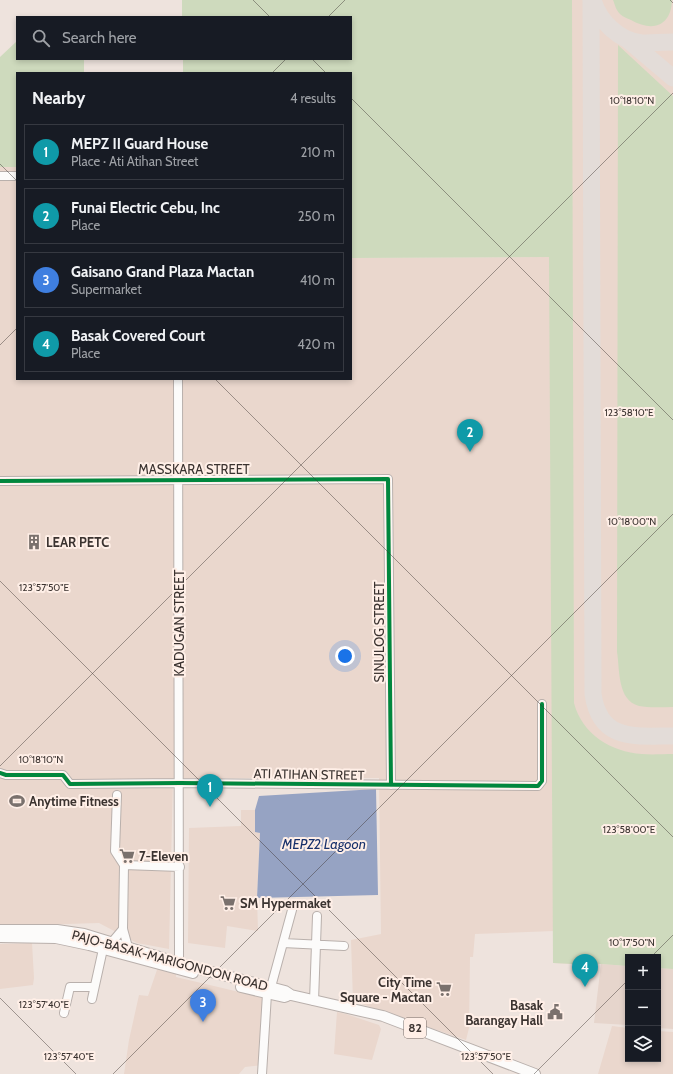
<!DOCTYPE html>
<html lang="en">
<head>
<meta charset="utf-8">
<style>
  :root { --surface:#171b24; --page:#242831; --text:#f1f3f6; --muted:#9ea1a6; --line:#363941; --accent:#7a716d }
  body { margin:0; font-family:Cabin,sans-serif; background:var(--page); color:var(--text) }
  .controls { position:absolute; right:12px; bottom:12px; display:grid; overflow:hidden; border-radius:0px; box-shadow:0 2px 6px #0003 }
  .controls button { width:36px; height:36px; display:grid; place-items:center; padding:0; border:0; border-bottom:1px solid var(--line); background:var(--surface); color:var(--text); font:20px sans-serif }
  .you { position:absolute; left:345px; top:656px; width:14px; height:14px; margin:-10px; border:3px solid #fff; border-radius:50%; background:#1a73e8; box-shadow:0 0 0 6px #1a73e833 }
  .badge { display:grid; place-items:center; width:26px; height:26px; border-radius:50%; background:var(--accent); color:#fff; font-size:13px; font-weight:700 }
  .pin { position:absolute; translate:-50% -33px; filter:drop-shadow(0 1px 2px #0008) }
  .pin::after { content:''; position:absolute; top:21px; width:14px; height:12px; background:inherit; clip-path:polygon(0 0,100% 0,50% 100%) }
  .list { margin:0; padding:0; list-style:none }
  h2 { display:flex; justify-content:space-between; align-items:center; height:52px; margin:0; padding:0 16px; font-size:17px }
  h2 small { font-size:13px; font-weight:400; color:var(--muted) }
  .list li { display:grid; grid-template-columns:26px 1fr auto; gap:12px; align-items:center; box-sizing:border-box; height:56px; margin:0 8px 8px; padding:0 8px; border:1px solid var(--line); border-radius:0px }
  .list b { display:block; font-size:15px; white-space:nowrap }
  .list p { margin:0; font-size:13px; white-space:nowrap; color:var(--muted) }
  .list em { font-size:13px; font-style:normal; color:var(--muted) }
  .icon { flex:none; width:22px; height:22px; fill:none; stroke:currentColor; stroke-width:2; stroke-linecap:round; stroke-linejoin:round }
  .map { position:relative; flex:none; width:673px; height:1074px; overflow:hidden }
  .search { position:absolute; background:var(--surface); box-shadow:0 2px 6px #0003; left:16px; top:16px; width:336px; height:44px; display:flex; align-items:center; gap:10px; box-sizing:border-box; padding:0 14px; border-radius:0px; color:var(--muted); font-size:15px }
  .panel { position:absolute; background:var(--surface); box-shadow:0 2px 6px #0003; left:16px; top:72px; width:336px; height:308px; border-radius:0px }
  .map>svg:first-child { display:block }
</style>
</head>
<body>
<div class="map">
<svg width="673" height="1074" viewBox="0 0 673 1074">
  <rect width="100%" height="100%" fill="#eee3dd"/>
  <path fill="#ead7cd" d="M549 0H673V969L658 968V957H628V966L575 962 574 964 553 963 554 931 475 934 473 957H470L469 1028 466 1040 353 1001 351 940 381 934 379 778H173L169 949 137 943 99 923 0 926V167H17V379H351V258L549 257Z
    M241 810H255V831L260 833 257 898 258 931 227 926 225 948 188 943 189 828 241 826Z
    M32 943 34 978 33 985 0 989V944Z
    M158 967 176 973V977L264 998 262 1065 245 1067 239 1074H124L129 1040 139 995 148 996Z
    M337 1012 346 1014 379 1025 381 1029 372 1060 334 1054Z
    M612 1026 628 1028V1059H658V1031L673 1032V1074H598Z"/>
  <path fill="#e6d5cc" d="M601 964 628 966V1025L594 1023Z
    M658 968 673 969V1029L658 1028Z"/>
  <path fill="#cedabd" d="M182 0H572L574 703C582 734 611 752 642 754 652 755 663 754 673 754V969L658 968V957H628V966L575 962 574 964 553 963 549 257 351 258V73H183V59H351V17H182Z
    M613 0H672C671 27 652 32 631 20 627 18 623 17 620 14 616 10 615 5 613 0Z
    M17 41V59H84V73H17V167H0V57Z
    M618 45 673 96V707C662 707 649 708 639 706 617 700 620 670 617 652Z"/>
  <path fill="#96a3c3" d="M376 789 378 895 257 898 260 833 255 832V810L259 796Z"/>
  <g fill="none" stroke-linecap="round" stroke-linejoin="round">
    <path stroke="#e3dcd8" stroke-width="17" d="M591 0 593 694C600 742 635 736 673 736
      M593 0C599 21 619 41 642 43 652 43 663 42 673 42
      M628 40 673 78"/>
    <defs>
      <path id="minor" d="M0 176H17
        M178 379 179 962
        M0 481 388 479 391 785
        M0 773 6 775H63L70 784 180 783 538 786 542 781V704
        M117 795 115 851 124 865 123 929 128 947
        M124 865 180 867
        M112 942 123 929
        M283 943 344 946
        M271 987 292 910
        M92 999 103 949
        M314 1001 317 916
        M64 1013 70 987H94
        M262 1074 267 994"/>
      <path id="major" d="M0 930H57L84 934 192 967 285 991 291 995 383 1016 535 1074
        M0 937 56 938 89 945 193 973
        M241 987 284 997 287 996"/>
    </defs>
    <use href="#minor" stroke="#b9b0ac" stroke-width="10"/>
    <use href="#major" stroke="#b9b0ac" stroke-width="12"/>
    <use href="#minor" stroke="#fcfbfa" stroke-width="8"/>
    <use href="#major" stroke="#fcfbfa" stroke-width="10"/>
    <defs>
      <path id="cycleway" d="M0 481 388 479 391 785
        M0 773 6 775H63L70 784 180 783 538 786 542 781V704"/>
    </defs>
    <use href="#cycleway" stroke="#ffefe7" stroke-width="6"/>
    <use href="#cycleway" stroke="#00873e" stroke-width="4"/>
  </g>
  <path fill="none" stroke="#3b3330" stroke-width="1" stroke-opacity="0.45" d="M253 0 270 17M670 0 673 3M328 17 345 0M312 59 326 73M272 73 286 59M351 98 673 420M0 164 17 181M0 345 17 328M215 379 673 837M0 581 493 1074M0 766 673 93M651 957 673 935M0 998 76 1074M113 1074 673 514M534 1074 628 980"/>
  <defs>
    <symbol id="building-bare" viewBox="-9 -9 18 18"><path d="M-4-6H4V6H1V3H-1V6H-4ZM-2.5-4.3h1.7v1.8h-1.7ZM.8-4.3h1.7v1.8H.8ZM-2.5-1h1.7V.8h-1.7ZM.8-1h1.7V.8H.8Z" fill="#7a716d" stroke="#ffefe7" stroke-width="2.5" paint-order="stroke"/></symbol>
    <symbol id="stadium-bare" viewBox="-9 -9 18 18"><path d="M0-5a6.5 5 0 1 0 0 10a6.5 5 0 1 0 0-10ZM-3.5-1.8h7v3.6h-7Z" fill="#7a716d" stroke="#ffefe7" stroke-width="2.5" paint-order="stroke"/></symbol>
    <symbol id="supermarket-bare" viewBox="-9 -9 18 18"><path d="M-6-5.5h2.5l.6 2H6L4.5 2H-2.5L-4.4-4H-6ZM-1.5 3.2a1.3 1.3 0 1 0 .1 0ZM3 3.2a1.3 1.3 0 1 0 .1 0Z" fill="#7a716d" stroke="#ffefe7" stroke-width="2.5" paint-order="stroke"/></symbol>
    <symbol id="civic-bare" viewBox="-9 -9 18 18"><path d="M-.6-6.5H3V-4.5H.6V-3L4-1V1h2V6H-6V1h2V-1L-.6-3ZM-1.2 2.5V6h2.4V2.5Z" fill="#7a716d" stroke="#ffefe7" stroke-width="2.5" paint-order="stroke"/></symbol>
  </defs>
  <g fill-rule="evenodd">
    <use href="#building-bare" x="23" y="531" width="22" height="22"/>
    <use href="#stadium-bare" x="6" y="790" width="22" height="22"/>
    <use href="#supermarket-bare" x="116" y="845" width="22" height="22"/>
    <use href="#supermarket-bare" x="217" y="892" width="22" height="22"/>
    <use href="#supermarket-bare" x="433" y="978" width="22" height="22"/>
    <use href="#civic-bare" x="544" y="1001" width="22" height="22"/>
  </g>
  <g text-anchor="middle" stroke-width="4" stroke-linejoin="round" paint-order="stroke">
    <rect fill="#ffefe7" stroke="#766b67" stroke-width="1" x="404" y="1018" width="22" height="20" rx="3"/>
    <g font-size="12" font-weight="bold" fill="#3b3330">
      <text x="415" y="1032">82</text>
    </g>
    <g font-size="13" fill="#3b3330" stroke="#ffefe7">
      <text x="194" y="474">MASSKARA STREET</text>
      <text transform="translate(179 623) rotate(-90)" y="5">KADUGAN STREET</text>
      <text transform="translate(379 632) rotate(-90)" y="5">SINULOG STREET</text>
      <text transform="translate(309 774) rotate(1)" y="5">ATI ATIHAN STREET</text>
      <text transform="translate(170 960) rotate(15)" y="5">PAJO-BASAK-MARIGONDON ROAD</text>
    </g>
    <g font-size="13" font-weight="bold" fill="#3b3330" stroke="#ffefe7" text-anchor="start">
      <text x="46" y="547">LEAR PETC</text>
      <text x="29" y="806">Anytime Fitness</text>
      <text x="139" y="861">7-Eleven</text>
      <text x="240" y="908">SM Hypermaket</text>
      <text x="432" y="987" text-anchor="end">City Time<tspan x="432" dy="15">Square - Mactan</tspan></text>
      <text x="543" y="1010" text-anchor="end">Basak<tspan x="543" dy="15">Barangay Hall</tspan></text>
    </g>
    <g font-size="14" font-style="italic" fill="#17306b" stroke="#ffefe7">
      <text x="324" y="849">MEPZ2 Lagoon</text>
    </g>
  </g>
  <g font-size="10" text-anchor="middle" fill="#3b3330" stroke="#ffefe7" stroke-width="4" stroke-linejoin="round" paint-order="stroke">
    <text x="632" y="104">10°18'10"N</text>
    <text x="629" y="416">123°58'10"E</text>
    <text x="632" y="525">10°18'00"N</text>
    <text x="44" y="591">123°57'50"E</text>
    <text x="41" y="763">10°18'10"N</text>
    <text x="629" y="833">123°58'00"E</text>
    <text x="632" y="946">10°17'50"N</text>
    <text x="44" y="1008">123°57'40"E</text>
    <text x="69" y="1060">123°57'40"E</text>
    <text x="486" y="1060">123°57'50"E</text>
  </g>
</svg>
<div class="controls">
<button>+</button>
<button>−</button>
<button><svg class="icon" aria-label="layers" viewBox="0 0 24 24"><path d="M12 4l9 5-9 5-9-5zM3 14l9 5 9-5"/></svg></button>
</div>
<div class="you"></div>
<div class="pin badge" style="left:210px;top:807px;background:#0f9aa8">1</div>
<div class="pin badge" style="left:470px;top:452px;background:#0f9aa8">2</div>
<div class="pin badge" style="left:203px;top:1022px;background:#3f7fe0">3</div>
<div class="pin badge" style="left:585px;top:987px;background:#0f9aa8">4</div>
<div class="search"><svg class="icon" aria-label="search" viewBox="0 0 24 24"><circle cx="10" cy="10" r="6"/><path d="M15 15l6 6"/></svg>Search here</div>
<section class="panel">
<h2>Nearby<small>4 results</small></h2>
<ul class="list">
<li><span class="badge" style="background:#0f9aa8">1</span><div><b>MEPZ II Guard House</b><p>Place · Ati Atihan Street</p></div><em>210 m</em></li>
<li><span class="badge" style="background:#0f9aa8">2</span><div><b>Funai Electric Cebu, Inc</b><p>Place</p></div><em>250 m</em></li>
<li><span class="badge" style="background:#3f7fe0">3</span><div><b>Gaisano Grand Plaza Mactan</b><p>Supermarket</p></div><em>410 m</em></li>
<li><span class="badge" style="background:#0f9aa8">4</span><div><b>Basak Covered Court</b><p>Place</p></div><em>420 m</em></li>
</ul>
</section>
</div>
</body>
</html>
